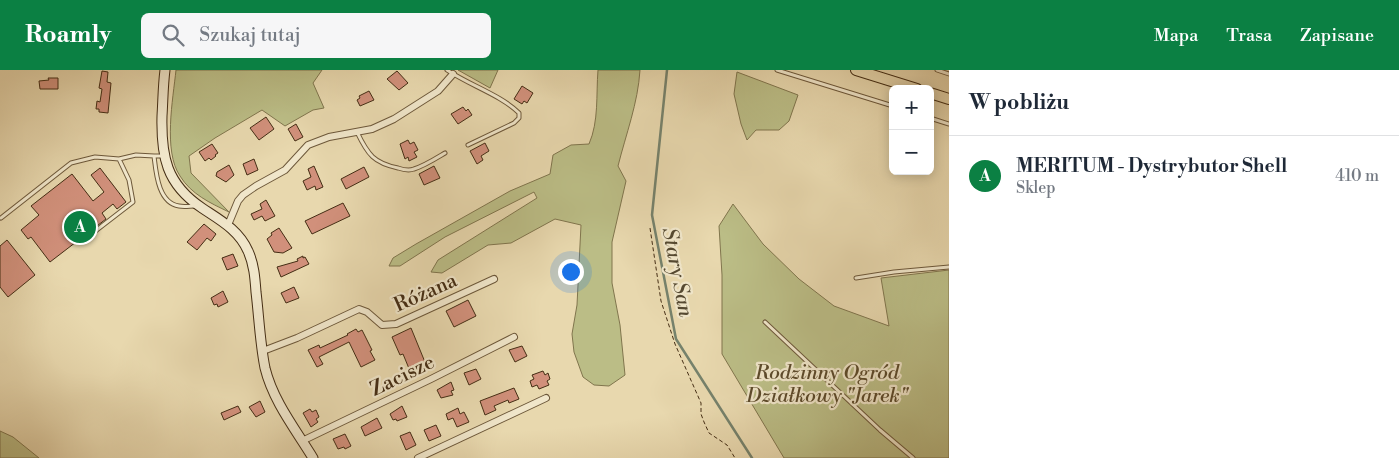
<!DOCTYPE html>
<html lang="pl">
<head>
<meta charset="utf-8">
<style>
  :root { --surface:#fff; --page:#f6f6f7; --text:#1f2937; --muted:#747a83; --line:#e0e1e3; --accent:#0b8043 }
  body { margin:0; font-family:"Libre Bodoni",serif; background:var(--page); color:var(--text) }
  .controls { position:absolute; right:15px; top:15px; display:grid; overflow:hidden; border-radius:8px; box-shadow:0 2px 12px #0003 }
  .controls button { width:45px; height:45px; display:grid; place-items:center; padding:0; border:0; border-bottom:1px solid var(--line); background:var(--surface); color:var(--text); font:25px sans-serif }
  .you { position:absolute; left:570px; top:201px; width:18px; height:18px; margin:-12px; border:4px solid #fff; border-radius:50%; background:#1a73e8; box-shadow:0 0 0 8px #1a73e833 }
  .badge { display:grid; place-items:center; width:32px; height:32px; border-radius:50%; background:var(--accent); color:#fff; font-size:16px; font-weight:700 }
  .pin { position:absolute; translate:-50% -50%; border:2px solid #fff; box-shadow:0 1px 5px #0006 }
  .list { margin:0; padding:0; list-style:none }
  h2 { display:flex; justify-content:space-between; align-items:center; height:65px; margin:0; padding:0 20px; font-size:21px }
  h2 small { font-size:16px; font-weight:400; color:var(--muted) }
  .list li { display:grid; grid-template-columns:32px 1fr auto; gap:15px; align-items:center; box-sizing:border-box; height:80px; padding:0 20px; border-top:1px solid var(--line) }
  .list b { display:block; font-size:19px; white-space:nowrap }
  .list p { margin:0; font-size:16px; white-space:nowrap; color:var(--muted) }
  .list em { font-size:16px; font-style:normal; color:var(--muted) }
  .icon { flex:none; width:28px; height:28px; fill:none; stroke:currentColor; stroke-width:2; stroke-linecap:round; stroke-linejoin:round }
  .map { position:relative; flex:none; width:949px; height:388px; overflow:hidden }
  header { display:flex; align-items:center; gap:30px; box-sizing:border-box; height:70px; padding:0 25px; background:var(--accent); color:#fff }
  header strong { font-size:24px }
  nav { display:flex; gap:28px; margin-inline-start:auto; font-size:18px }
  .search { width:350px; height:45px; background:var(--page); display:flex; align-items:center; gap:12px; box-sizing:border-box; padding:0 18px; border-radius:8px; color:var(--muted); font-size:19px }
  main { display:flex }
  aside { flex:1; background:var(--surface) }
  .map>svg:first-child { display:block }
</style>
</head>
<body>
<header>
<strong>Roamly</strong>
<div class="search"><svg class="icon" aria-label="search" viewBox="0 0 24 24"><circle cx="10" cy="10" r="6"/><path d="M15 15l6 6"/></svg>Szukaj tutaj</div>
<nav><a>Mapa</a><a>Trasa</a><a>Zapisane</a></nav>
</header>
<main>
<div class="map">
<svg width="949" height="388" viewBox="0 0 949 388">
  <rect width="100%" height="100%" fill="#e8d8ae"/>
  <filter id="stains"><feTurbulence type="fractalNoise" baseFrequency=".004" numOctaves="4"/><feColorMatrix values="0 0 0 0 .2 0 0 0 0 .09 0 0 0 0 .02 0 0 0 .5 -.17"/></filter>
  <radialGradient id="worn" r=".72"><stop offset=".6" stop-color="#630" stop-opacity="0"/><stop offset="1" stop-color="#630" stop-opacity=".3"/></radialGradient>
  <path fill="#bbbd86" stroke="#80754d" d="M176 0H322L313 13 324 38 313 40 285 56 262 40 215 68 189 86 191 103 229 142C210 133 191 124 180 106 163 81 173 29 176 0Z
    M458 0H498L490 18Z
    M598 0H640C638 33 626 64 618 96L626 111 612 172V213L620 255 625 305 609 316 594 315 583 307 574 282 572 264 577 235 581 155 555 149 511 173 488 175 442 203 431 202 438 190 537 128 534 122 445 167 400 196H389L393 188 416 174 510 121 550 104 553 85 571 75 589 74C599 51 596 25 598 0Z
    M737 2 798 25 789 51 779 60H756L747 70 741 54 734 24Z
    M733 134 763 174 799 209 834 236 889 256 881 208 949 200V388H784L722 284V205L719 156Z
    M0 361 13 367 39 388H0Z"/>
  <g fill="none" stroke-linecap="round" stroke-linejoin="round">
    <path stroke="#76826c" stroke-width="2.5" d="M667 0 652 145 676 269 752 388"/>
  </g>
  <path fill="#d1907b" stroke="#442d14" d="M102 1 108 2 107 12 111 13 108 43 99 42V39H96L97 31 100 32 102 19 99 18Z
    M397 1 408 13 399 20 387 9Z
    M48 8H58V19H40L39 11 49 10Z
    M522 16 533 23 527 33 524 31 522 34 514 29Z
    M369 21 374 30 360 36 357 30 360 28 359 26Z
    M463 37 466 41 468 39 472 45 458 54 451 44Z
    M266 47 274 59 259 70 250 58Z
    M296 54 303 67 295 71 288 59Z
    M408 70 410 74 414 72 418 80 414 82 417 87 409 91 408 87 405 89 400 74Z
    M485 73 489 81 481 86 483 90 477 94 470 81Z
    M212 74 218 83 215 85 216 86 211 90 209 88 205 91 199 82Z
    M254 89 258 100 247 105 243 94Z
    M229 95 234 105 226 112 216 106 217 102Z
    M314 96 323 117 316 120 315 116 307 120 303 111 311 107 308 99Z
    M434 96 440 108 424 115 419 104Z
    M364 97 369 107 346 119 341 109Z
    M100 98 126 132 117 139 113 134 102 143 106 149 50 192 31 167 28 169 21 160 39 145 31 136 72 104 93 131 104 122 91 105Z
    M266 130 275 146 265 151 262 146 254 150 251 144 262 139 260 134Z
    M343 133 350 146 312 164 305 151Z
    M204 154 216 164 211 171 207 168 197 180 187 172Z
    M279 158 292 178 283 183 274 182 267 169 272 165 271 163Z
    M7 170 35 205 8 227 0 217V176Z
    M233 184 238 196 227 200 222 188Z
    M303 186V188L305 187 309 194 281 207 277 197 298 191 297 189Z
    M294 217 299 228 286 233 281 223Z
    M223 221 228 232 218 237 217 234 214 235 211 228Z
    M468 230 476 246 454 257 446 241Z
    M411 258 427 297 416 302 415 299 410 301 403 284 400 285 392 267Z
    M356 259 358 262 362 260 372 280 370 281 375 290 361 297 349 272 319 287 323 294 317 297 308 280 319 275 320 278 348 265 347 264Z
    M522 276 527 286 515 292 509 280Z
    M476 299 481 309 469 315 464 303Z
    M543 301 545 305 548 303 550 309 547 311 549 315 539 319 537 315 532 317 530 311 534 309 532 305Z
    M451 312 454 320 451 321 453 325 441 328 437 320Z
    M514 318 519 329 509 333 508 330 494 336 496 340 485 345 480 331Z
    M260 331 265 342 256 347 249 337Z
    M238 336 241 342 224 350 221 343Z
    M402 336 407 347 397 351 396 349 393 350 390 344Z
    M458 338 460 344 464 342 469 352 457 357 453 348 448 350 446 344Z
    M310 339 312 342 316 340 319 347 316 349 318 352 311 357 303 343Z
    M377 348 382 358 365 366 361 357Z
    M436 355 441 366 429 371 424 360Z
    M410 362 416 375 406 380 400 366Z
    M345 364 351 376 345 379 344 377 338 379 333 369Z"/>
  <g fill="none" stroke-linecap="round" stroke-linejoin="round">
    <defs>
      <path id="lane" d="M447 0C469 15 501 25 519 43V48L514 53 468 75
        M777 0 893 36
        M937 0 949 4
        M930 48 949 54
        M357 62C368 85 374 93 398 98 404 100 409 101 414 99 424 96 435 89 445 83
        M162 86H154C156 102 158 133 179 136 184 137 190 136 195 136
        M1 148 71 93 95 87 119 89 136 85 154 86
        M85 169 133 132 129 110 119 89
        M856 208 894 202 949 197
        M765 252 880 360 913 388"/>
      <path id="street" d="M228 155 238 131 243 125 256 116 285 100 308 75 329 67 372 59 394 49 438 21 453 4
        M263 281 297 268 359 239 367 242 382 255 396 254 494 209
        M302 371 431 309 514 267
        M418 388 546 328"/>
      <path id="secondary" d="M165 0C163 15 163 30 162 46 161 86 166 114 202 138 220 150 239 160 248 181 254 194 255 208 256 222 259 247 260 273 265 298 273 331 296 360 313 388"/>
      <path id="primary" d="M856 0 917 19
        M930 23 949 29"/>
    </defs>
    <use href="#lane" stroke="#6d583a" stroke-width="5"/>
    <use href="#street" stroke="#6d583a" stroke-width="8"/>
    <use href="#secondary" stroke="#442d14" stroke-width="11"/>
    <use href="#primary" stroke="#442d14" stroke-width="12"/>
    <path stroke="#442d14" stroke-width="1" stroke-dasharray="4 2.5" stroke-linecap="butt" d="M650 158 661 231 675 274 701 333V344L704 352 709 363 727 375 735 388"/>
    <use href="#lane" stroke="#f0e6ca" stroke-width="3"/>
    <use href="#street" stroke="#f0e6ca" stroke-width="6"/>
    <use href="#secondary" stroke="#f0e6ca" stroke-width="9"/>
    <use href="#primary" stroke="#e8d8ae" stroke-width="10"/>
  </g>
  <g text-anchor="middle" stroke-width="4.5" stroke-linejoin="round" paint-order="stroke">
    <g font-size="20" fill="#442d14" stroke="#f0e6ca">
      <text transform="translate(425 222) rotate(-24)" y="7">Różana</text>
      <text transform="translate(402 305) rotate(-26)" y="7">Zacisze</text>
    </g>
    <g font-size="20" font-style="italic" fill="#5c4a2b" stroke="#f0e6ca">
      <text x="827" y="309">Rodzinny Ogród<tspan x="827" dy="23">Działkowy "Jarek"</tspan></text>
    </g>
    <g font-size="21" font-style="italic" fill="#554931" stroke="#f0e6ca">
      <text transform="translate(678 202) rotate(79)" y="7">Stary San</text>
    </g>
  </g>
  <rect width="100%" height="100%" filter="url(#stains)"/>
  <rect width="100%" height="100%" fill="url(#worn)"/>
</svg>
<div class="controls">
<button>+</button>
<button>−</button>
</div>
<div class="you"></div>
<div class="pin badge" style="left:80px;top:157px">A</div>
</div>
<aside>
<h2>W pobliżu<small></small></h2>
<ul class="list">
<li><span class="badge">A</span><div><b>MERITUM - Dystrybutor Shell</b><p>Sklep</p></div><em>410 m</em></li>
</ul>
</aside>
</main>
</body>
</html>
